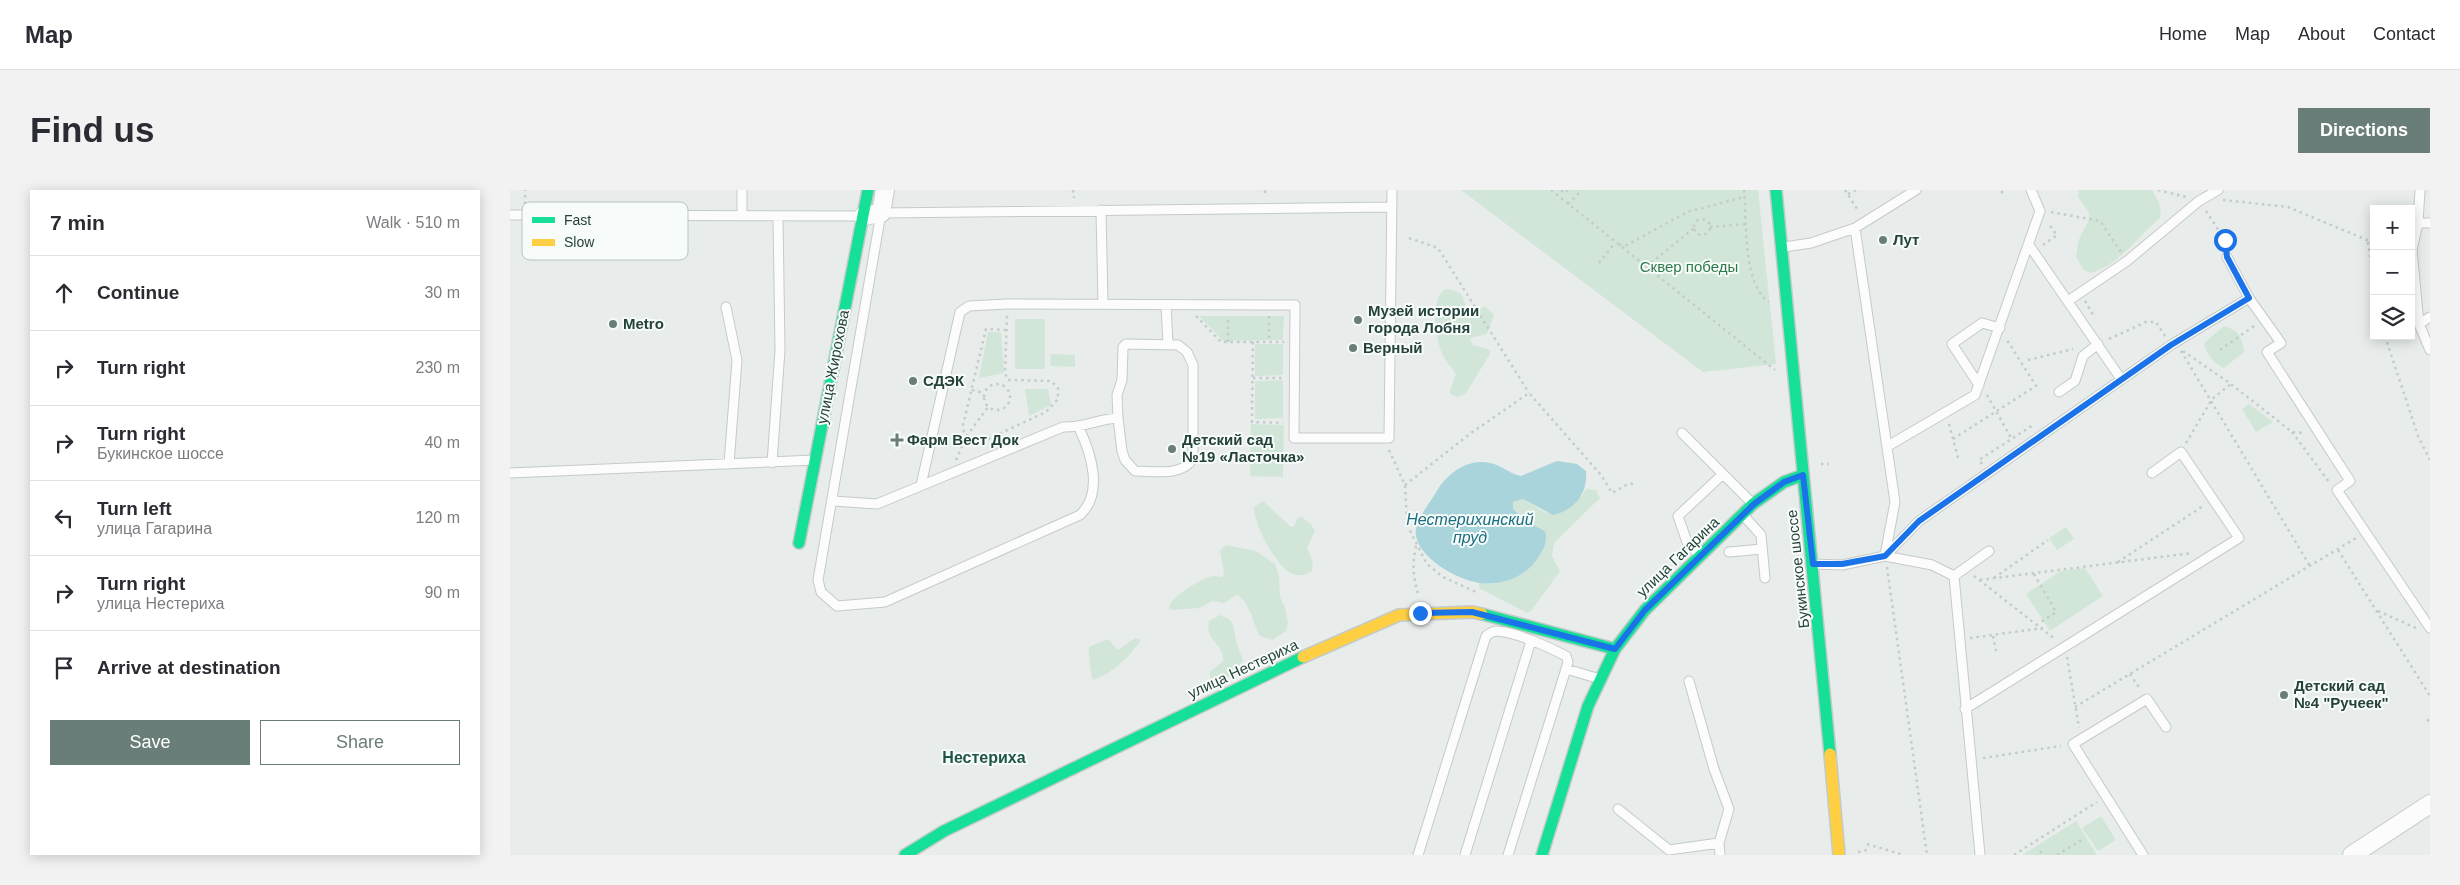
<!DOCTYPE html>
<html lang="en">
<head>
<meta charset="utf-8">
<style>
  :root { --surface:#fff; --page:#f2f2f3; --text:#2b2b33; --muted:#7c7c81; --line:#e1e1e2; --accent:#697e78 }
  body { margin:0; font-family:Helvetica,sans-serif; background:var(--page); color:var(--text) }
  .controls { position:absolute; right:15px; top:15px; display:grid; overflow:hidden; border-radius:0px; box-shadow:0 2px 12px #0003 }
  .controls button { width:45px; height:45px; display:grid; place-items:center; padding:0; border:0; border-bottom:1px solid var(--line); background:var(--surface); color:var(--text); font:25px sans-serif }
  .stop { position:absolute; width:15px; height:15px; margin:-11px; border:4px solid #1a73e8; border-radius:50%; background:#fff }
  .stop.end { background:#1a73e8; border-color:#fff; box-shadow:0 1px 5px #0008 }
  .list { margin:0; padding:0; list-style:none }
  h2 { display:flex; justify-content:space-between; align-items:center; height:65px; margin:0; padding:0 20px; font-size:21px }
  h2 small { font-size:16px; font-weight:400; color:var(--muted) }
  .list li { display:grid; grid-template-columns:32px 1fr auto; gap:15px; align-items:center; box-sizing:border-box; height:75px; padding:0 20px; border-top:1px solid var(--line) }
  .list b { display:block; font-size:19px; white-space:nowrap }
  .list p { margin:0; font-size:16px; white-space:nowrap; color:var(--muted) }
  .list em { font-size:16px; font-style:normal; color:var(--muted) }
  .actions { display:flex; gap:10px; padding:15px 20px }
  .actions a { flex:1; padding:11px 0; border:1px solid var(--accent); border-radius:0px; text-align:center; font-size:18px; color:var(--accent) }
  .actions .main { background:var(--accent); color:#fff }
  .icon { flex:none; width:28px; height:28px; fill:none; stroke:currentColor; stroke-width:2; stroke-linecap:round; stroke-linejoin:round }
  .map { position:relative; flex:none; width:1920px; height:665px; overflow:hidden; border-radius:0px }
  header { display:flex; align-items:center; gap:30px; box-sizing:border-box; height:70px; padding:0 25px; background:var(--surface); border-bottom:1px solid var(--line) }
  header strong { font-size:24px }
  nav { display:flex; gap:28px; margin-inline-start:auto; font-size:18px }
  .intro { display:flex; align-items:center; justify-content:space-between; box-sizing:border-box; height:120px; padding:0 30px }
  h1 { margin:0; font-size:35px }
  .button { padding:12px 22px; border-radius:0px; background:var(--accent); color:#fff; font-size:18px; font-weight:700 }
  main { display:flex; gap:30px; padding:0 30px }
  aside { flex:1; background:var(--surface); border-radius:0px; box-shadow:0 2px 12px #0003 }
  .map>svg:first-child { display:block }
</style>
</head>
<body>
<header>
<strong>Map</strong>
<nav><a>Home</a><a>Map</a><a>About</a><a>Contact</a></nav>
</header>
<div class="intro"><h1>Find us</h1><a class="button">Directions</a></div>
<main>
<aside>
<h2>7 min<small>Walk · 510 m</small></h2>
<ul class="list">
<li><svg class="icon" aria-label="ahead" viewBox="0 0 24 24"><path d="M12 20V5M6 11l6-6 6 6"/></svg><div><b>Continue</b></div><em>30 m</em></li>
<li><svg class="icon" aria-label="right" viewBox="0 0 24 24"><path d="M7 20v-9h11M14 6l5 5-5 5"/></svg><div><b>Turn right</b></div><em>230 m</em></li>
<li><svg class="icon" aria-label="right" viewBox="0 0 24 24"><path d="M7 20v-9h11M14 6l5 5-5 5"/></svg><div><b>Turn right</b><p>Букинское шоссе</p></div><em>40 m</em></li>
<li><svg class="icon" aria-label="left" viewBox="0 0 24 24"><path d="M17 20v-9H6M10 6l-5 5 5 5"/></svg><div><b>Turn left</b><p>улица Гагарина</p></div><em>120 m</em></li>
<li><svg class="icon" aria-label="right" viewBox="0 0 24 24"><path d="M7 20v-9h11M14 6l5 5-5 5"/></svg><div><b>Turn right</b><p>улица Нестериха</p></div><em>90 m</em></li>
<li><svg class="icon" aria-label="arrive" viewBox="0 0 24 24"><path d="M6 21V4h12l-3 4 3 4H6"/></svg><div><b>Arrive at destination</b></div></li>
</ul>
<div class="actions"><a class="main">Save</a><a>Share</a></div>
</aside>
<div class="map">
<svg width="1920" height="665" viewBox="0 0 1920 665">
  <rect width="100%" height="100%" fill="#e8edeb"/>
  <path fill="#d1e6d8" d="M951 0H1248L1266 174 1193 182Z
    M1569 0H1642C1648 10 1652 16 1650 28 1627 47 1610 74 1581 83L1574 80 1566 67C1567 60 1568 49 1572 43 1583 24 1581 25 1568 7Z
    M935 99C963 101 946 115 964 121L975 116 984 125 977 144 960 148 963 155 980 160V164L956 203 948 207 940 204V200L946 184C941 177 934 169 931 161 925 143 920 112 935 99Z
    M689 126H774L773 150 713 151Z
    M505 129H535V179H505Z
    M1714 136C1728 140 1733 147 1734 162L1714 178C1705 175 1695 162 1694 153Z
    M478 142H491L494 183 469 188Z
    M745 154H773V185L745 186Z
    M541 164 565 165V177L540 176Z
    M773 190V228L745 229V191Z
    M515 199H538L541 215 519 226Z
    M1739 214 1763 232 1746 242 1732 219Z
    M741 234 774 235 773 287 740 286Z
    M1076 299 1086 300 1090 308 1044 353 1042 366 1050 381 1021 421 1017 423 969 398V393L984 394 1035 342 1021 334 1002 318 1003 312 1013 309 1036 323 1072 306Z
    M753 311 781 337 784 336 788 328 792 327 801 334 805 341 797 358 803 373 802 381C796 384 790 387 783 384 767 379 743 333 744 317Z
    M1556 337 1564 349 1547 360 1539 348Z
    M716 355 746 361 765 374 769 386 770 407 775 417 778 433 776 441 762 450 750 446C743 434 740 412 727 405L714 413 702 411 689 418 663 420 659 418C660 407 692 388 703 386 705 386 708 387 711 387L714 385 710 360Z
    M1575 378 1593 406 1540 441 1516 404 1551 381Z
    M710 425C725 430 723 436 726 450 727 457 731 463 733 470L724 484 708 491 700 488C697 479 707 478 713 471 714 453 694 450 699 431Z
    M625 448 629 449 630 452C615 470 605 482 583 490 581 485 578 462 579 457L598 449 608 460Z
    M1591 626 1606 650 1588 661 1572 638Z
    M1566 631 1587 665H1512Z"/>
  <path fill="#a9d4db" d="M1047 271 1067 274 1076 281C1078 303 1065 320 1043 325L1013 309 1003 312V319L1021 334 1035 341C1038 352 1033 361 1027 369 1015 387 992 396 970 393 948 391 897 363 907 335 911 323 922 310 928 299 939 282 959 268 980 273 991 275 1000 284 1011 286Z"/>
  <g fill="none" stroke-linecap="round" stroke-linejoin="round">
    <defs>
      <path id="lane" d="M232 0V26
        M591 20 593 114
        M0 25 352 26
        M1908 33H1920
        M1519 55 1611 189
        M1274 57 1301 53 1345 38
        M1717 67 1739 108 1771 153 1757 162 1840 291 1827 300 1920 438
        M1558 111 1617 71 1689 11 1708 0
        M656 115 658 154
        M216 117 227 170 219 274
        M1920 127 1909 134 1920 160
        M1909 134 1902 60 1908 33 1910 0
        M616 154 668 155 677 162 683 175V268C673 287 644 281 625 281L615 270 612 261 608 228 607 205 612 190 613 157Z
        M1469 195 1442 154 1472 133 1490 138
        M1549 202 1565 191 1573 166 1588 154
        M569 238C581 263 594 303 570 325L375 412 327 416 311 402 308 390 371 23 880 17
        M1172 243 1213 284
        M1378 256 1465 205 1530 21 1521 0
        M262 273 270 160 268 27
        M0 283 305 270
        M411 295 450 122 459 116 497 114 785 115 784 248H879L882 0
        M323 311 367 314 553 237C573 238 588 229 608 228
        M1233 325 1251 345 1255 388
        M1219 362 1252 359
        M1375 365 1385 312 1345 38 1406 0
        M1190 366 1177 352 1168 326 1213 284 1243 314
        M1375 366 1409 331 1661 155 1739 108
        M1303 374 1332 375 1375 366 1422 375 1444 386 1470 665
        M1444 386 1479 361
        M1179 491 1204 579 1219 619 1209 653 1210 665
        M1455 519 1729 348 1671 262 1642 283
        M1108 619 1159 660 1209 653
        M908 665 976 446C980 443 982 441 987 441 1006 442 1039 457 1056 466L1058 472 1056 479
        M955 665 1021 451
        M998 665 1056 479 1090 489
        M1633 665 1563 554 1637 509 1656 537"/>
      <path id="street" d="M353 26 371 23 375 0
        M1842 665 1920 614"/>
      <path id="fast" d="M1266 0 1320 564
        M289 353 358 0
        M972 424 1105 459
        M395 665 434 641 793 467
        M1032 665 1078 516 1105 459 1135 420 1243 314 1274 292 1293 285"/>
      <path id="slow" d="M793 467 889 425 962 422 972 424
        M1320 564 1329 665"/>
    </defs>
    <use href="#lane" stroke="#c5cac8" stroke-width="11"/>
    <use href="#street" stroke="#c5cac8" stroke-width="20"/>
    <use href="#fast" stroke="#c3cbc8" stroke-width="14"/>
    <use href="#slow" stroke="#c3cbc8" stroke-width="14"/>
    <path stroke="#c3ccca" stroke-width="2.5" stroke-dasharray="2.5 4" stroke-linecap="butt" d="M563 0 564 8
      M1041 0 1265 180
      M1051 0 1055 3 1058 0
      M1234 0C1237 30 1232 94 1259 112
      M1335 0 1349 22
      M1648 0 1676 7
      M755 3V0
      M1491 3 1494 0
      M1338 4 1346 0
      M1713 10 1778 17 1864 53
      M15 14V0
      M1058 14 1072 0
      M1696 21 1715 50 1716 57
      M1541 22 1590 31 1611 62
      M1184 37a8 8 0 1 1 16 0a8 8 0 1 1-16 0Z
      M1200 37 1237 34
      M899 48 928 58 1019 203
      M1858 52 1864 92
      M1109 55H1117L1177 22 1234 7
      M1533 55 1547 45 1538 33
      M1089 73 1105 53
      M1136 77 1184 38
      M1575 111 1585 128
      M686 126 711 152H774
      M759 126V152
      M496 140 476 139 453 235C453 245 458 251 468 254L536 222 548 209V198L541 191 498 190 495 183 497 124
      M1875 146 1908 246 1920 270
      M1599 149 1636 132H1646L1655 146
      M718 152V126
      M743 152 742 232 773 233
      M1710 160 1744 136
      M1671 161 1800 376
      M1673 161 1721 194 1782 242 1795 243
      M1518 170 1563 159
      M743 188H774
      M474 207a13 13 0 1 1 26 0a13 13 0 1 1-26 0Z
      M462 200 474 203
      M1477 205 1501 248
      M1439 234 1448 268
      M1782 242 1819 292
      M1443 249 1526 196 1497 150
      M1676 253 1702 209 1721 194
      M879 260 895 295 897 331 901 343 917 374 933 387 968 403
      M446 270 456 247 478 217
      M1311 274H1319
      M1472 274 1469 270 1523 235
      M895 295 961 243 1019 203 1091 285 1102 303 1116 295 1126 293
      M906 356C902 375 903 388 909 407
      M1828 360 1920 506
      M1608 372 1693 316
      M1377 377 1417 665
      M1524 384 1546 422 1528 434
      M1464 386 1546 450
      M1484 388 1538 350
      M1470 390 1682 363
      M1868 421 1906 438
      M1483 446 1486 461
      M1460 448 1533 438
      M1557 467 1569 538
      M1620 484 1630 499
      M1565 517 1846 348
      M1917 531 1920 529
      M1473 568 1551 556
      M1357 654 1394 665
      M1530 661 1533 665
      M1348 662 1357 660
      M1504 665 1587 612
      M1547 665 1573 649"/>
    <use href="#lane" stroke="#fcfcfc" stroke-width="9"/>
    <use href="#street" stroke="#fcfcfc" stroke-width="18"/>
    <use href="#fast" stroke="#16e098" stroke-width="11"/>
    <use href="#slow" stroke="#ffcf43" stroke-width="11"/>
  </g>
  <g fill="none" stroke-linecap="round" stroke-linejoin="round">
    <path stroke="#1a73e8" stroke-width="6" d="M910 423 962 422 1105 459 1135 420 1244 314 1274 292 1293 285 1303 374H1332L1375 366 1409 331 1661 155 1739 108 1717 67 1715 50"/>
  </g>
  <g fill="#697e78" stroke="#f7fbf9" stroke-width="2">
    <circle cx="1373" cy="50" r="5"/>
    <circle cx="848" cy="130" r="5"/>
    <circle cx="103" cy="134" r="5"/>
    <circle cx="843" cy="158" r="5"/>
    <circle cx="403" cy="191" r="5"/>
    <path d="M384.5 242.5h5v5h5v5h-5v5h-5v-5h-5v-5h5z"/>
    <circle cx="662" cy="259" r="5"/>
    <circle cx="1774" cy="505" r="5"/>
  </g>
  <g text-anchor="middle" stroke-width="4" stroke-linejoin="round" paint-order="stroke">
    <g font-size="15" font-weight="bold" fill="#24423a" stroke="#f7fbf9" text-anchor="start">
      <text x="1383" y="55">Лут</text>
      <text x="858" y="126">Музей истории<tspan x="858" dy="17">города Лобня</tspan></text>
      <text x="113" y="139">Metro</text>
      <text x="853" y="163">Верный</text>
      <text x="413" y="196">СДЭК</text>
      <text x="397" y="255">Фарм Вест Док</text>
      <text x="672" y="255">Детский сад<tspan x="672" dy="17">№19 «Ласточка»</tspan></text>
      <text x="1784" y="501">Детский сад<tspan x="1784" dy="17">№4 "Ручеек"</tspan></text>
    </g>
    <g font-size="15" fill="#2d7a4b" stroke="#f7fbf9">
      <text x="1179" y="82">Сквер победы</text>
    </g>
    <g font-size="15" fill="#24423a" stroke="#f7fbf9">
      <text transform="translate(323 177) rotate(-79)" y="5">улица Жирохова</text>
      <text transform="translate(1168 367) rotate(-44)" y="5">улица Гагарина</text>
      <text transform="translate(1288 379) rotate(-96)" y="5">Букинское шоссе</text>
      <text transform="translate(733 479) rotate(-25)" y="5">улица Нестериха</text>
    </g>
    <g font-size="16" font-style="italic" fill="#1c6f80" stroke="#f7fbf9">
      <text x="960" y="335">Нестерихинский<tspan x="960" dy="18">пруд</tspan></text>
    </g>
    <g font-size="16" font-weight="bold" fill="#1f5548" stroke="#f7fbf9">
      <text x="474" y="573">Нестериха</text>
    </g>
  </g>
  <rect x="12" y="12" width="166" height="58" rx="8" fill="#f7fbf9" stroke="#b8c4c0" stroke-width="1"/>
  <rect x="22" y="27" width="23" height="6" fill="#16e098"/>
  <rect x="22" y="49" width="23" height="7" fill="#ffcf43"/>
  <g font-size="14" fill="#24423a">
    <text x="54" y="35">Fast</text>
    <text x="54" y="57">Slow</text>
  </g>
</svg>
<div class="controls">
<button>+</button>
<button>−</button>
<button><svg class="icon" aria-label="layers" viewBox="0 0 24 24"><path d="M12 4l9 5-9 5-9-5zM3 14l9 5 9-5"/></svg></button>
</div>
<div class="stop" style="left:1715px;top:50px"></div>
<div class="stop end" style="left:910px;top:423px"></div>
</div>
</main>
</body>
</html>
